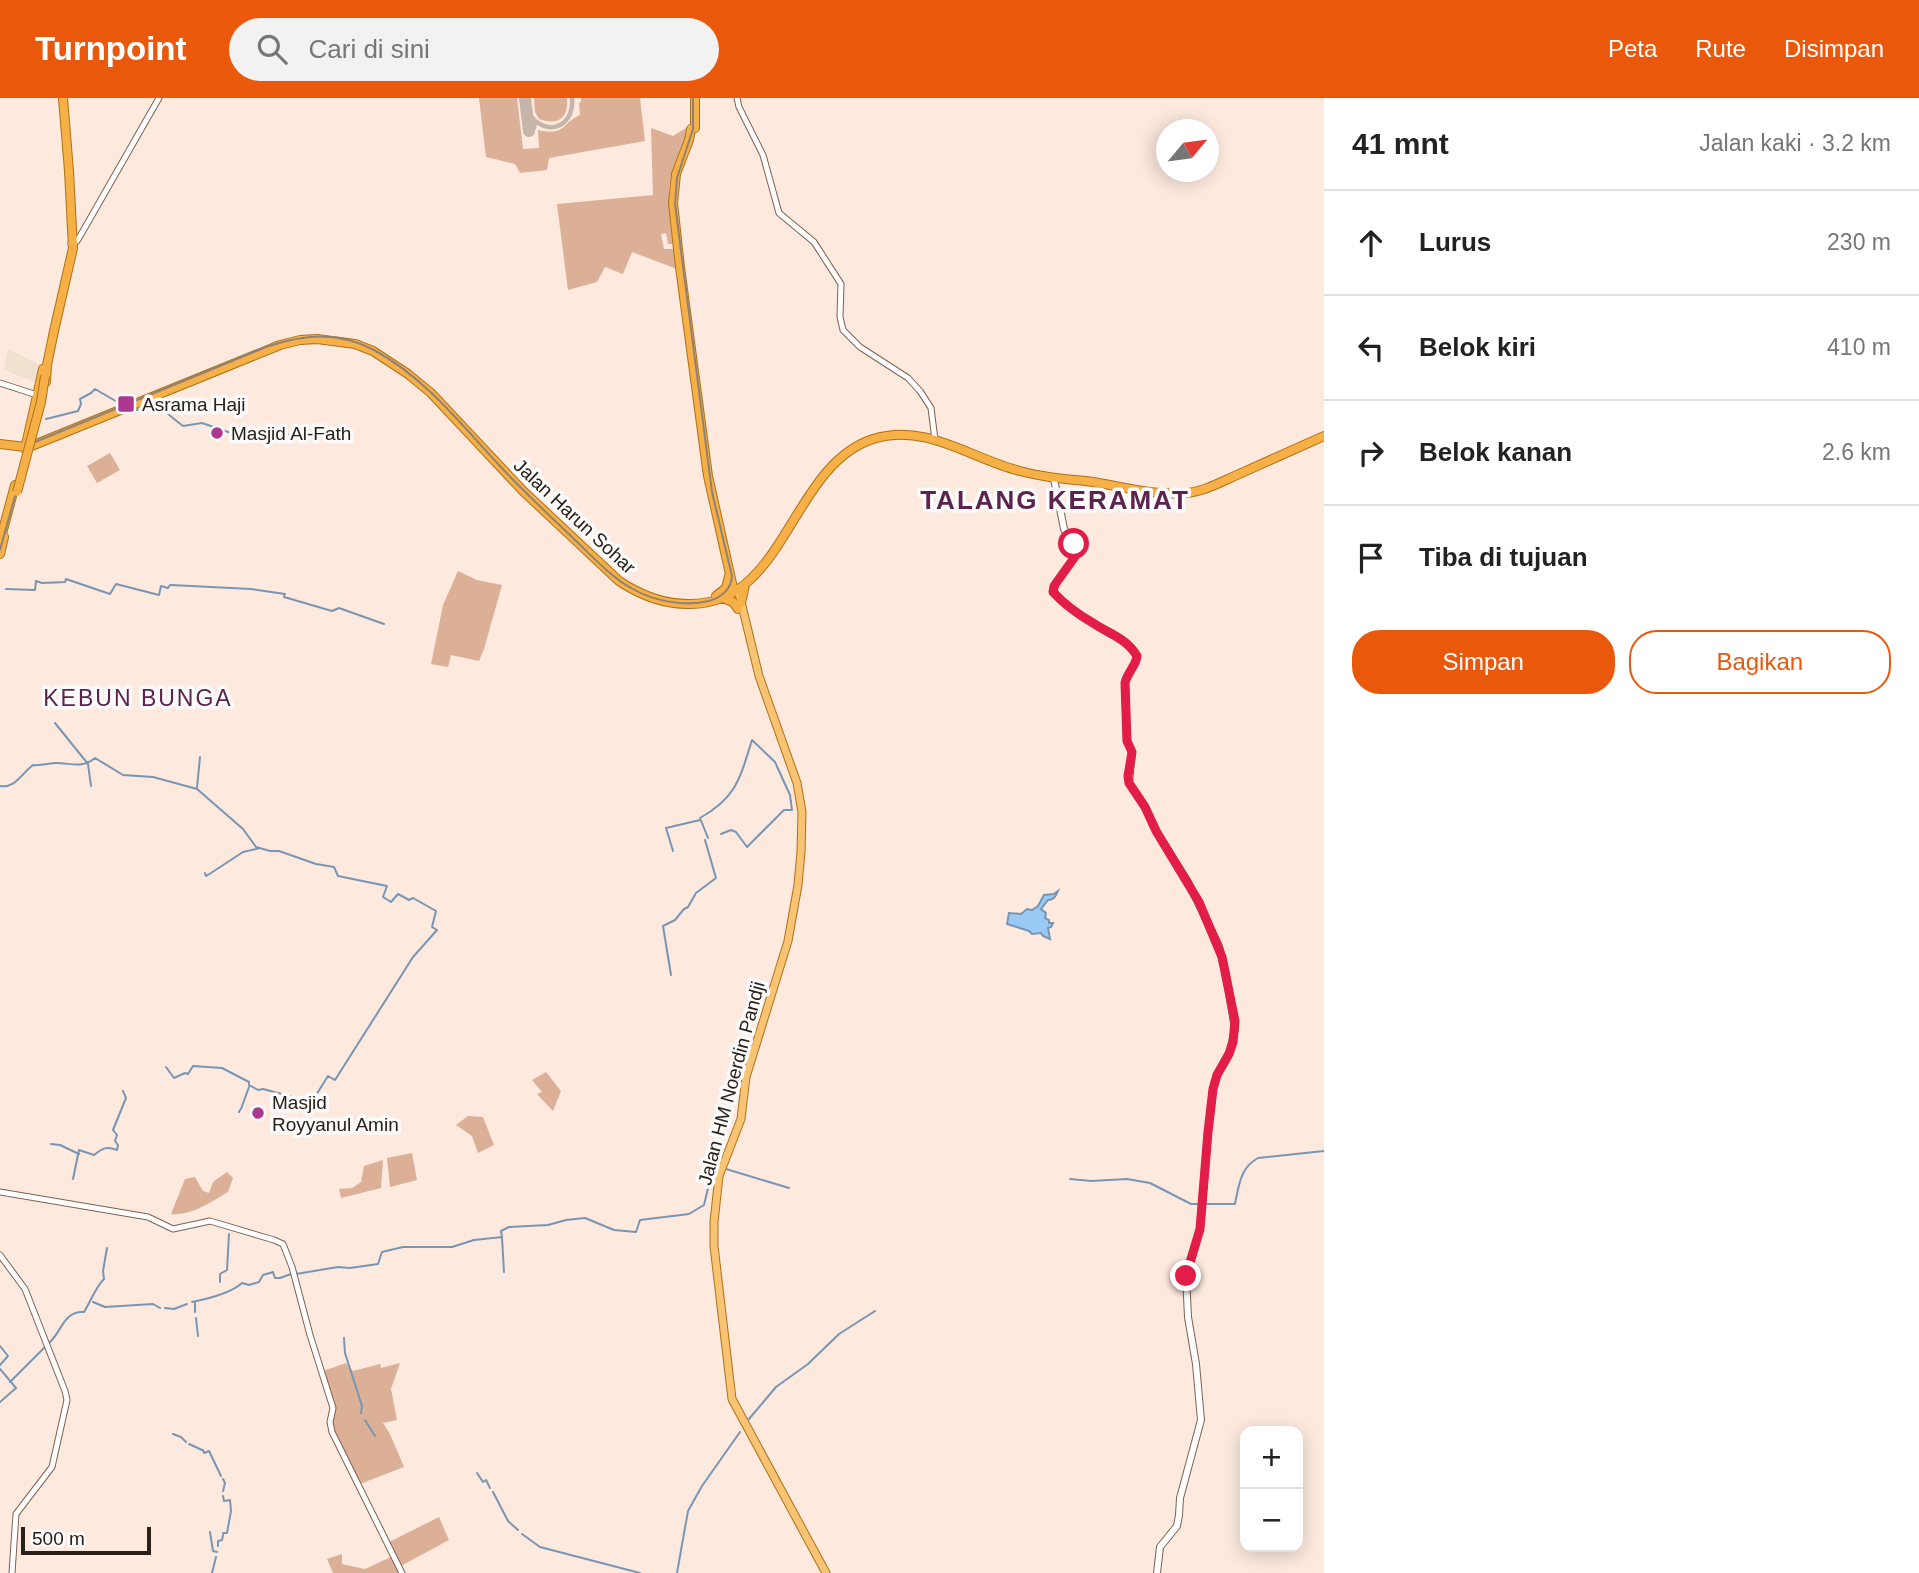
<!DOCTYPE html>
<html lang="id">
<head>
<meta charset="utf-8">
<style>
  :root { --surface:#fff; --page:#f2f2f2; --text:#222; --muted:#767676; --line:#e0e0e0; --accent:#ea580c }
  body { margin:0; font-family:Helvetica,sans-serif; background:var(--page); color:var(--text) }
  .controls { position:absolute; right:21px; bottom:21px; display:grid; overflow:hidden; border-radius:14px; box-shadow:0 4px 18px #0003 }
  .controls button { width:63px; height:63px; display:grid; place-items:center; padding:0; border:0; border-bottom:2px solid var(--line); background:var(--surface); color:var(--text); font:35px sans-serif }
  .compass { position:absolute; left:1156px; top:21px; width:63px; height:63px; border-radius:50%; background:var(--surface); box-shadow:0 4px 18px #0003; rotate:61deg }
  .scale { position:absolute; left:21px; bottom:18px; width:130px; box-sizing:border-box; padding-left:7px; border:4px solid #2b2019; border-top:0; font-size:19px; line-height:24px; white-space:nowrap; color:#2b2019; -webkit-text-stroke:5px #fafbfa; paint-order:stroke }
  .stop { position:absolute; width:21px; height:21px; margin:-16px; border:5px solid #e11d48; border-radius:50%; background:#fff }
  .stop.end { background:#e11d48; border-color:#fff; box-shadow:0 2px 7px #0008 }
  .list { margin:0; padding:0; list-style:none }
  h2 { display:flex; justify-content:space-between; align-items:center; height:91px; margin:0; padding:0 28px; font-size:30px }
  h2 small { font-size:23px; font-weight:400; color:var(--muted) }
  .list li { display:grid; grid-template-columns:46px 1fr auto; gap:21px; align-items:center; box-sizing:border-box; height:105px; padding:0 28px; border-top:2px solid var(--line) }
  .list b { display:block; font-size:26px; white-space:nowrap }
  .list em { font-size:23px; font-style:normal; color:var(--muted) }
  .actions { display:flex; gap:14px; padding:21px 28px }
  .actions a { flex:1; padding:16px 0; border:2px solid var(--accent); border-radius:28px; text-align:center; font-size:24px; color:var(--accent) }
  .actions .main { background:var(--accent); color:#fff }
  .icon { flex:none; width:38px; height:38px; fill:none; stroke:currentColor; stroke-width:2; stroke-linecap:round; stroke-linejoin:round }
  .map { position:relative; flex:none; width:1324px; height:1475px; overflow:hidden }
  header { display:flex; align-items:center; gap:42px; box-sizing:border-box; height:98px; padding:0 35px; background:var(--accent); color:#fff }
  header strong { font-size:33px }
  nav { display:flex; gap:38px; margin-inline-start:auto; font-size:24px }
  .search { width:490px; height:63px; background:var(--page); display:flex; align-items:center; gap:18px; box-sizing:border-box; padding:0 24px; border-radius:38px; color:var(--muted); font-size:26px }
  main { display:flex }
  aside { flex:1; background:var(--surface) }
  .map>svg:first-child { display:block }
</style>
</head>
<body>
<header>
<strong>Turnpoint</strong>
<div class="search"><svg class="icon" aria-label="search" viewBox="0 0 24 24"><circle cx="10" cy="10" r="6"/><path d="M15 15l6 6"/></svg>Cari di sini</div>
<nav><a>Peta</a><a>Rute</a><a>Disimpan</a></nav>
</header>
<main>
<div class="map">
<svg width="1324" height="1475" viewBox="0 0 1324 1475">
  <rect width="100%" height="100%" fill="#fde9de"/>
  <path fill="#f0e1ce" d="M8 251 42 268 38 285 4 272Z"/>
  <path fill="#dcb097" d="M479 0H517L523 51 539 50 538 32C567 38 560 26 580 17L579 5 581 4V0H640L645 43 549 60 547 72 520 75 515 66 486 59Z
    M534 0H567C569 20 558 28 539 21L535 14Z
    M651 30 673 38 686 30C686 47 675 62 671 78 666 100 672 124 675 146H668L666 135 661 136 664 151H676L677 171 632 154 623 176 605 169 597 184 568 192 557 106 653 97Z
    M110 355 120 372 97 385 87 368Z
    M458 473 477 482 502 487 484 551 479 563 451 557 448 569 431 566 443 507Z
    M546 974 561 993 553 1013 537 996 542 994 532 982Z
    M468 1018 483 1019 494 1047 478 1055 472 1038 456 1027Z
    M412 1055 417 1082 390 1089 387 1060Z
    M383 1062 381 1090 341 1100 339 1091 352 1090 361 1084 364 1068Z
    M227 1074 233 1080 228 1094C211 1104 191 1118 171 1116L185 1081 195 1079 203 1093 209 1095 213 1084Z
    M346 1265 353 1273 380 1266 381 1270 400 1265 391 1291 397 1322 383 1325 390 1336 404 1369 360 1386 332 1329 335 1315 323 1273Z
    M439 1419 449 1442 399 1469 401 1475H333L327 1461 342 1456V1466L365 1471 391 1459 387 1445Z"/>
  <path fill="#99c9f5" stroke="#7896b3" stroke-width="2" d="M1058 793C1056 798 1054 802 1048 802L1041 811 1046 815 1045 820 1049 822V825H1053L1051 829 1048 830 1050 841 1043 838 1041 835 1032 836 1029 833 1007 826 1009 815 1021 816 1027 811 1032 812 1038 808 1044 797 1054 796Z"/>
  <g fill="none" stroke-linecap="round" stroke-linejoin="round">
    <path stroke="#7896b3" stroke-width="2" d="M128 314C161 305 157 308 183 328L202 325 237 337 258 331 268 335 291 337
      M46 321 78 313 81 306 80 301 91 295 95 291 119 305
      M171 487 251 491 285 496 284 499 332 513 339 510 384 526
      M6 491 35 492 36 483 42 485 65 484 66 481 110 496 116 486 159 497 161 488 168 490 170 487
      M55 625 88 666 91 688
      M0 688C15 691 22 675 33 667 42 668 49 665 56 665 71 665 82 671 95 660L123 677 153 679 197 691 243 731 256 749 270 753H279L316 766 334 769 338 778 387 788 383 799 391 804 398 796 409 802 413 800 436 813 432 829 437 832 413 859 335 982 328 978 313 1002 300 1001 263 991 258 992 249 987V984L222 970 193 968 188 976 185 975 174 980 166 969
      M197 690 200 659
      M708 740 700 720C737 699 740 680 752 642L775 664 790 697 792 712H784L747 749 736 734 731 732 721 736
      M673 753 666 730 700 722
      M205 775 206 778 211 775 243 754 260 750
      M671 877 663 828 675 822 684 811 688 809 696 795 716 780 705 742
      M241 1011 249 989
      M239 1014 240 1012
      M51 1046 60 1047 79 1056
      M726 1071 789 1090
      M73 1081 79 1052 94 1057C103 1050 106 1048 117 1052L118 1047 115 1043 117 1037 113 1032 126 1000 123 993
      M1070 1081 1091 1083 1127 1081 1150 1085 1191 1106H1200
      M1206 1106H1235C1239 1087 1240 1070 1258 1060L1324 1053
      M502 1140 504 1174
      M296 1176 338 1169 350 1170 378 1166 382 1154 403 1149H452L474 1142 502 1139 501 1133 509 1129 548 1127 566 1122 585 1120 614 1132 636 1134 640 1122 689 1116 704 1107 714 1065
      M280 1180 291 1176
      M220 1184V1176L227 1172 229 1136
      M93 1204 105 1209 153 1206 160 1210
      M192 1204C207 1201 231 1195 242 1185L249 1187 259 1184 263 1177 273 1174 275 1180H279
      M195 1205V1214
      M165 1210 174 1211 187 1206
      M196 1220 198 1238
      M344 1240 345 1255 362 1308 361 1315
      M49 1245C61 1235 64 1212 84 1214 91 1203 95 1190 104 1181L103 1173 107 1150
      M0 1267 8 1258 0 1248
      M0 1271 16 1290 0 1304
      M10 1284 45 1249
      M749 1321 776 1289 808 1266 839 1236 875 1213
      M365 1322 375 1338
      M173 1336 181 1339 186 1344
      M189 1346 202 1352
      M203 1352 204 1355 209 1353 221 1378
      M477 1375 483 1384 486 1382 490 1390
      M223 1393 225 1385 223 1381
      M493 1394 508 1423 518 1432
      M223 1398 224 1403 230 1402 231 1413 227 1435H223
      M210 1434 213 1453 217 1454
      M522 1436 540 1449 640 1475
      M218 1448V1443L222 1442 223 1437
      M212 1475 216 1459
      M677 1475 688 1413 702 1388 740 1334"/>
    <path stroke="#c6b5ab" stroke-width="4.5" d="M526 9C538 40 575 34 572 0
      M527 20 525 23 527 31 534 30 535 24"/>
    <path stroke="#c6b5ab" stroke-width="12" d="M525 0 529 33"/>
    <defs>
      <path id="tertiary" d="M737 0 739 9 763 57 779 115 814 144 841 186 840 219 843 232 860 249 908 280 920 293 931 310 935 342
        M71 146 77 143 83 133 159 0
        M0 285 37 297
        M0 1094 148 1119 173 1131 210 1123 274 1142 283 1146 292 1169 310 1237 333 1310 330 1324 332 1334 402 1475
        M0 1157 25 1191 65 1293 67 1302 52 1369 16 1416 12 1475"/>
      <path id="secondary" d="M1054 381 1064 431 1070 442 1080 452 1056 485 1053 494C1064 506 1083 520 1098 528 1113 536 1128 542 1137 558 1136 568 1127 575 1125 585L1127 643 1132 654 1129 685 1145 709 1159 738 1188 784 1219 848 1226 877 1235 931 1230 953 1217 977 1213 991 1208 1034 1200 1131 1186 1178 1188 1219 1196 1266 1201 1322 1180 1400 1179 1417 1177 1428 1160 1449 1157 1475"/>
      <path id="primary" d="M738 491 759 578 797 685 802 714 801 754 798 787 788 843 746 979 741 1021 719 1078 714 1124V1148L732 1301 826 1475"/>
      <path id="trunk" d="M695 0V30
        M691 31 689 42 676 76 673 105 680 169 708 378 734 494
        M46 284 47 267 54 233 73 150 69 73 63 0
        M0 346 25 349 34 347 280 247 300 242 317 241 355 246 373 253 408 276 431 295 523 393 619 483C640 497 662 506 688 506 786 508 790 368 873 341 926 324 971 361 1020 373 1044 380 1068 381 1093 384 1124 389 1156 398 1187 395 1205 393 1221 384 1237 377 1266 364 1295 351 1324 338
        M25 351 43 271
        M0 443 15 387
        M0 456 4 439
        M716 498 726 490 729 478
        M723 500 733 504 738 511
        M741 505 745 487"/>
    </defs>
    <use href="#tertiary" stroke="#7d6152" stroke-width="7"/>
    <use href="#secondary" stroke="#7d6152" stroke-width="8"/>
    <use href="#primary" stroke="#ad7118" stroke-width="9"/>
    <use href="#trunk" stroke="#ad7118" stroke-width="10"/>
    <use href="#tertiary" stroke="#fff" stroke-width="5"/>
    <use href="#secondary" stroke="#fff" stroke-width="6"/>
    <use href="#primary" stroke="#f8c474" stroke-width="7"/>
    <use href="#trunk" stroke="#f6b046" stroke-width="8"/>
    <path stroke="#908178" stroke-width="2" d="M0 452 27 355 35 344 266 249C304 236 338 233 374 252 424 279 461 326 499 367 523 393 549 417 575 442 593 459 610 478 631 490 653 503 684 509 709 503 722 499 731 492 732 478L712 394 675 106 677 80 693 31V0"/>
    <defs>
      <path id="trunk-bridge" d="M17 394 41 304 45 278"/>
    </defs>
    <use href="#trunk-bridge" stroke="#ad7118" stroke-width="10" stroke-linecap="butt"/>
    <use href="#trunk-bridge" stroke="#f6b046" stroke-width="8"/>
  </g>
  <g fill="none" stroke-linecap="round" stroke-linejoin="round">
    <path stroke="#e11d48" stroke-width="9" d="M1074 446 1079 450V453L1054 488 1053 494C1064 506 1079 517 1093 525 1109 536 1126 540 1137 558 1136 568 1127 575 1125 585L1127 643 1132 654 1128 678 1129 685 1145 709 1156 733 1199 804 1222 859 1235 923 1233 944 1229 956 1217 977 1213 991 1208 1034 1200 1131 1186 1178"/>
  </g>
  <g fill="#ac3890" stroke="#fafbfa" stroke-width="2.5">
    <rect x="117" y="297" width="18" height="18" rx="3.5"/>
    <circle cx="217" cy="335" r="7"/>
    <circle cx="258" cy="1015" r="7"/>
  </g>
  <g text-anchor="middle" stroke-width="7" stroke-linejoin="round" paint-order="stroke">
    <g font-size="19" fill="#2b2019" stroke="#fafbfa" text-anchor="start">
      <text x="142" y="313">Asrama Haji</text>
      <text x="231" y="342">Masjid Al-Fath</text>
      <text x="272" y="1011">Masjid<tspan x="272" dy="22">Royyanul Amin</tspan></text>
    </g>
    <g font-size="19" fill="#2b2019" stroke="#fafbfa">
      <text transform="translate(575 418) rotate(43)" y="7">Jalan Harun Sohar</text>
      <text transform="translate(731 985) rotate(-75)" y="7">Jalan HM Noerdin Pandji</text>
    </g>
    <g font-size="23" letter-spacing="2" fill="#5b234d" stroke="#fafbfa">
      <text x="138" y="608">KEBUN BUNGA</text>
    </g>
    <g font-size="26" font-weight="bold" letter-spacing="2" fill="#5b234d" stroke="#fafbfa">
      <text x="1055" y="411">TALANG KERAMAT</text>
    </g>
  </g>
</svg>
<div class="controls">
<button>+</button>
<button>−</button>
</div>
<svg class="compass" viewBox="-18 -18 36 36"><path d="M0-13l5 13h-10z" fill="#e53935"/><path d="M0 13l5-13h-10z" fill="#767676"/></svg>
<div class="scale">500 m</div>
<div class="stop" style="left:1074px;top:446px"></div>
<div class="stop end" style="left:1186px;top:1178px"></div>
</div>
<aside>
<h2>41 mnt<small>Jalan kaki · 3.2 km</small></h2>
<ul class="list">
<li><svg class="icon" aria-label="ahead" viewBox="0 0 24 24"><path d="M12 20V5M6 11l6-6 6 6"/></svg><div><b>Lurus</b></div><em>230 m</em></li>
<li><svg class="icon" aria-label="left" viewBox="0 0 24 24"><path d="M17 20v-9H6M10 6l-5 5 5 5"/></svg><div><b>Belok kiri</b></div><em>410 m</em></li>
<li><svg class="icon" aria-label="right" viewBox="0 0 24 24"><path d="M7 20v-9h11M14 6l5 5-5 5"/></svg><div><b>Belok kanan</b></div><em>2.6 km</em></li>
<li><svg class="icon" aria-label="arrive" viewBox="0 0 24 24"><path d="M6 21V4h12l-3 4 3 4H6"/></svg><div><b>Tiba di tujuan</b></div></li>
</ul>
<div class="actions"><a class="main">Simpan</a><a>Bagikan</a></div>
</aside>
</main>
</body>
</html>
